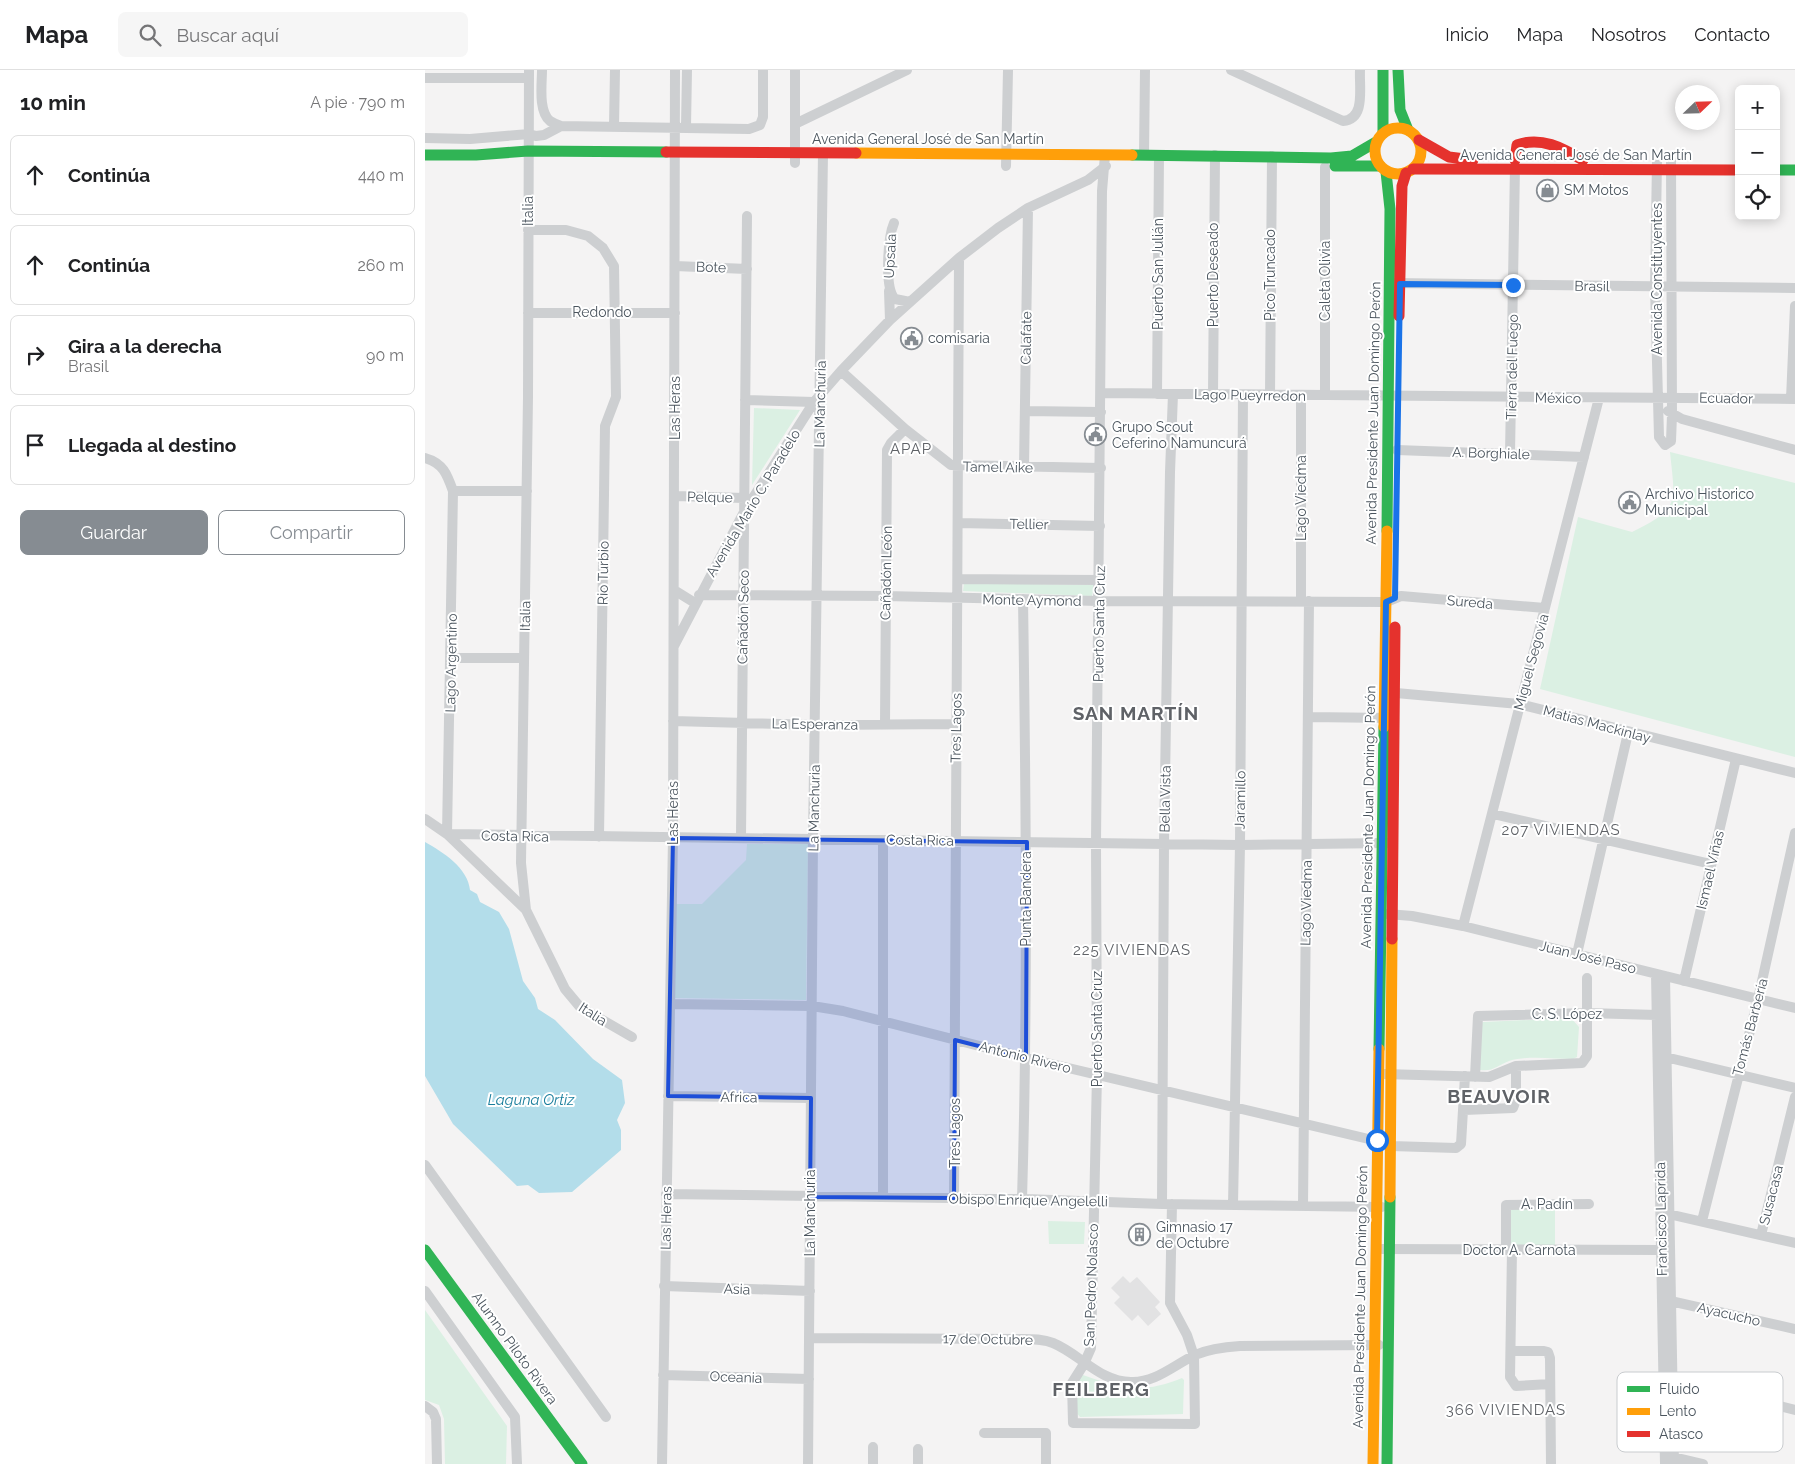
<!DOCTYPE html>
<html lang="es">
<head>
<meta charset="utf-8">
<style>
  :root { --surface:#fff; --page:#f6f6f6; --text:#202124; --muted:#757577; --line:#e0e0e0; --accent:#868c92 }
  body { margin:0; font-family:Raleway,sans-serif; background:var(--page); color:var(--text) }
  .controls { position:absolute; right:15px; top:15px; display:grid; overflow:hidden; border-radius:8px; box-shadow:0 2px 12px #0003 }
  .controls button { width:45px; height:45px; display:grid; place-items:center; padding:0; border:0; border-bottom:1px solid var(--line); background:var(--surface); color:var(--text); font:25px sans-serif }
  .compass { position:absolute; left:1250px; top:15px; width:45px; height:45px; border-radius:50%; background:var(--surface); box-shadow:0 2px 12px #0003; rotate:67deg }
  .stop { position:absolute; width:15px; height:15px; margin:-11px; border:4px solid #1a73e8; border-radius:50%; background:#fff }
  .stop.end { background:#1a73e8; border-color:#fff; box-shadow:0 1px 5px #0008 }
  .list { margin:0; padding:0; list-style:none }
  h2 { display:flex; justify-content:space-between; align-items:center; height:65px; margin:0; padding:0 20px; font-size:21px }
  h2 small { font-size:16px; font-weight:400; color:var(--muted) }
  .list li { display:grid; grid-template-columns:32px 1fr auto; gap:15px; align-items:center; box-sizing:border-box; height:80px; margin:0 10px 10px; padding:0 10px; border:1px solid var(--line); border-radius:8px }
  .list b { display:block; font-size:19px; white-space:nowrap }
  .list p { margin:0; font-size:16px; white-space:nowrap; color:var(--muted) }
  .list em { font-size:16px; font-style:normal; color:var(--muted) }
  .actions { display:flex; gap:10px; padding:15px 20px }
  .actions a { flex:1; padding:11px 0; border:1px solid var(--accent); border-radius:8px; text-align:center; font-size:18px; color:var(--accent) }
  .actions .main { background:var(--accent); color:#fff }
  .icon { flex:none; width:28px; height:28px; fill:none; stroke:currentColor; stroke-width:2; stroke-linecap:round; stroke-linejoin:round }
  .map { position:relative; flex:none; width:1370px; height:1394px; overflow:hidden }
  header { display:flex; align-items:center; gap:30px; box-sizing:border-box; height:70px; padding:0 25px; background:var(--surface); border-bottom:1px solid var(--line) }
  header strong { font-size:24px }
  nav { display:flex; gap:28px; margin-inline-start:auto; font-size:18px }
  .search { width:350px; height:45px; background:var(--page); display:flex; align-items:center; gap:12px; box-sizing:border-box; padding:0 18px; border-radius:8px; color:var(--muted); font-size:19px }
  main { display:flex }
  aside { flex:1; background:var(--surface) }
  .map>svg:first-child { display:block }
</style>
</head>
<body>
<header>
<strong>Mapa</strong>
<div class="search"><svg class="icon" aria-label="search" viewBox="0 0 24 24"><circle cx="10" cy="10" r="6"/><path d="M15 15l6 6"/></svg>Buscar aquí</div>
<nav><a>Inicio</a><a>Mapa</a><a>Nosotros</a><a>Contacto</a></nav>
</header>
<main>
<aside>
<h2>10 min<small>A pie · 790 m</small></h2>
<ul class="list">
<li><svg class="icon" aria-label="ahead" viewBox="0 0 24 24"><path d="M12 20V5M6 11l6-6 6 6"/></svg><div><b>Continúa</b></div><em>440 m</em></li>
<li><svg class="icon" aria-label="ahead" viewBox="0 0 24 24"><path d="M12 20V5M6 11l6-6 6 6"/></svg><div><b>Continúa</b></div><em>260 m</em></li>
<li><svg class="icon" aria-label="right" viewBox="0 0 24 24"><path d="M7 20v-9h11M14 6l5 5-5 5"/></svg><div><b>Gira a la derecha</b><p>Brasil</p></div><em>90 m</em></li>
<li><svg class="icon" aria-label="arrive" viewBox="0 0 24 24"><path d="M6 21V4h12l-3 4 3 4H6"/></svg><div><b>Llegada al destino</b></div></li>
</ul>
<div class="actions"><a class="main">Guardar</a><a>Compartir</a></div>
</aside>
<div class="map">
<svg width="1370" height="1394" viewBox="0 0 1370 1394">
  <rect width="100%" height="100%" fill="#f4f3f3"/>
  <path fill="#e2e2e3" d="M698 1206 705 1213 712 1207 735 1232 730 1237 736 1244 723 1256 713 1245 707 1251 689 1233 695 1227 686 1218Z"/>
  <path fill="#dbf0e3" d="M329 338 375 340 327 415Z
    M1245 382 1370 413V687L1115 619 1153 447 1207 462C1256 438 1250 433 1245 382Z
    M539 513 669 515 667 526 538 521Z
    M322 774H383L381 930 249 928 250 834H277L321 790Z
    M1146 948 1154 957 1152 987 1148 989C1127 989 1104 985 1084 991 1073 995 1068 1002 1055 1000L1054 955 1058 952Z
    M1086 1138H1130V1177L1086 1176Z
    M623 1151 660 1152 659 1174H624Z
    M0 1240 82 1356 81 1394H20L19 1349 14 1335 0 1330Z
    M658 1305C696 1319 718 1324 757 1308L759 1310 758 1344 655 1347 651 1342 653 1307Z"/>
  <path fill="#b3ddea" d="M0 772C18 782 43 798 45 820L52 824 55 832 74 842 84 859 98 911 110 928 113 939 130 950 168 989 197 1010 200 1033 192 1050 196 1060V1080L147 1122 114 1123 103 1115 92 1116 28 1054 0 1006Z"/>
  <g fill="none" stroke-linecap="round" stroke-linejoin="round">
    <path stroke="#cdcfd1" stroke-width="10" d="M104 0 103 327 96 793 101 840 140 919 155 937 207 967
      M117 0C117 14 113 41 125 51 128 53 133 55 136 56
      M806 0 918 51C941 49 934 18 935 0
      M0 8H104
      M370 54 482 0
      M189 56 190 0
      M261 57 262 0
      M0 68 45 69 104 64 111 66 119 65 136 56 324 59 335 55 338 47V0
      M680 85 677 121 671 773 672 1005 666 1278 659 1294 647 1313 648 1353 770 1354 769 1286 762 1265 745 1233 747 1134
      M719 85 720 0
      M1232 90 1230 217 1234 367 1240 375 1246 371 1247 345 1246 90
      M370 93V0
      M581 96 583 0
      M469 153C463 167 459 218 470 229L485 232
      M103 160H141L163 166 178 178 189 196 191 327 180 356 174 767
      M250 196 322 199
      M968 213 1370 218
      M464 221 465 250
      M103 243H250
      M416 301 480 359 526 395 676 398
      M677 323 1370 329
      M732 324 734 85
      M788 324 790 85
      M845 325 847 86
      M876 325V531
      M900 325V97
      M1366 329 1370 236
      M320 330 389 332
      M600 341 676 342
      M1243 341 1257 349 1370 380
      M972 380 1159 387
      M1085 384 1090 96
      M0 388C18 393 22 404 28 421H102
      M599 397 603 138
      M250 426 319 428
      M534 453 675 456
      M534 509 674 510
      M249 520 270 533
      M274 525 460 526 674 531 961 532 976 526 1120 538
      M249 576 319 442 389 332 416 301 465 250 534 188 573 158 603 138 663 110 681 96
      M26 588H99
      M963 627 971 623 1094 634 1370 703
      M883 647 965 648
      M248 651 391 655 531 654
      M460 654 462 380 466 373 480 359
      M1068 744 1286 794
      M0 749 22 764 101 840
      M22 764 815 775 963 773
      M22 764 28 421
      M316 767 322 146
      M962 844 987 846 1038 856 1370 938
      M1038 856 1174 328
      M1152 884 1203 663
      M1231 904 1240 1394
      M1240 906 1249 1394
      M1259 911 1311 689
      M245 934 387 936 418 941 601 988 952 1071 966 1076 1031 1078 1036 1074 1040 1006
      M1236 986 1370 1018
      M959 1004 1064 1007 1091 996 1157 993 1162 986V908
      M1050 1007 1053 946 1162 943 1232 945
      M243 1026 386 1028
      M1039 1040 1088 1038 1091 1030V996
      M0 1095 181 1347
      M241 1124 600 1129 737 1134 957 1137
      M458 1127V770
      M529 1128 534 188
      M597 1129C603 929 601 729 598 529
      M737 1134 739 773 745 402 748 324
      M808 1135 815 775 818 325
      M878 1136 884 531
      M1239 1143 1370 1173
      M1277 1151 1333 929 1370 763
      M1336 1165 1370 1027
      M957 1179 1236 1180
      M1081 1180V1135L1164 1134
      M1087 1180 1085 1307 1091 1316 1125 1314
      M239 1216 385 1221
      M0 1221 90 1347 92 1394
      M1241 1230 1370 1259
      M384 1268 598 1269C608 1269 618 1269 628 1273 655 1284 675 1312 706 1312 730 1313 749 1295 770 1285 784 1279 799 1277 815 1276L954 1275
      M1086 1281H1119L1123 1282 1125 1288 1126 1394
      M238 1305 384 1309
      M1249 1309 1370 1340
      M0 1336 8 1342 11 1349 12 1394
      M559 1363H621V1394
      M448 1377V1394
      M493 1379V1394
      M1244 1386 1278 1394
      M237 1394 248 768 250 0
      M383 1394 388 768 398 83"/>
    <path stroke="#30b455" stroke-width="11" d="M958 0V63
      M973 0 975 40 983 60
      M0 85H51L103 81 241 82
      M707 85 906 88 927 86 951 72
      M910 96H955
      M1351 100H1370
      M961 102 965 139 962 461
      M954 979 959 657
      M0 1180 157 1394
      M962 1394 965 1127"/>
    <path stroke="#ff9f0a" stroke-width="11" d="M950 81a23 23 0 1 1 46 0a23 23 0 1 1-46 0Z
      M431 83 707 85
      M959 657 962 461
      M965 1127 967 869
      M948 1394 954 979"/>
    <path stroke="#e5322d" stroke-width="11" d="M994 70 1024 87 1048 90
      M241 82 431 83
      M1090 90 1092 75C1116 66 1137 78 1158 90
      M988 99 1314 100
      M974 246 977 116 981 103
      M967 869 970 557"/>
  </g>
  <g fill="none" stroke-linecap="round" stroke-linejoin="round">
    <path stroke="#1a73e8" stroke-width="6" d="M952 1070 961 532 970 528 975 214 1088 215"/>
  </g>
  <path fill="#1d4ed8" fill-opacity="0.2" stroke="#1d4ed8" stroke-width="4" stroke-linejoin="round" d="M248 768 602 772 601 988 530 970 529 1128 385 1127 386 1028 243 1026Z"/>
  <defs>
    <symbol id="shop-ring" viewBox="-11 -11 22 22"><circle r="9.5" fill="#fff" stroke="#868c92" stroke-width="1.5"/><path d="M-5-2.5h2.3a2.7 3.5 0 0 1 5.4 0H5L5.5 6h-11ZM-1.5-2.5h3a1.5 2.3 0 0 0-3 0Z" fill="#868c92"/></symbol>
    <symbol id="civic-ring" viewBox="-11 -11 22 22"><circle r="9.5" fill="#fff" stroke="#868c92" stroke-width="1.5"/><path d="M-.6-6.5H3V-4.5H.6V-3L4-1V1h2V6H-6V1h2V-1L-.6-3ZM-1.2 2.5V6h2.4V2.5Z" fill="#868c92"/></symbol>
    <symbol id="building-ring" viewBox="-11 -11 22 22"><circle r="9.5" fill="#fff" stroke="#868c92" stroke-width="1.5"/><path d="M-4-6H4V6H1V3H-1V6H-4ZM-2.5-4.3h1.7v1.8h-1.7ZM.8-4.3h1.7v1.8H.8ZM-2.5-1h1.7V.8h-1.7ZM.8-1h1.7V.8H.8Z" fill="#868c92"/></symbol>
  </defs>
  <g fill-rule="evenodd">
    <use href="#shop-ring" x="1110" y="108" width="25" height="25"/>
    <use href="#civic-ring" x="474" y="256" width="25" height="25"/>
    <use href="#civic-ring" x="658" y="352" width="25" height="25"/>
    <use href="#civic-ring" x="1192" y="420" width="25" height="25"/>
    <use href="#building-ring" x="702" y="1152" width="25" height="25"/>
  </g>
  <g text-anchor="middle" stroke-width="4" stroke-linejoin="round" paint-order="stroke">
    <g font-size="14" fill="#4b555e" stroke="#fff">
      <text x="503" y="74">Avenida General José de San Martín</text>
      <text x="1151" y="90">Avenida General José de San Martín</text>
      <text transform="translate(103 141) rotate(-90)" y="5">Italia</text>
      <text transform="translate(465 186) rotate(-87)" y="5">Upsala</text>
      <text transform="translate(286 197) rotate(2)" y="5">Bote</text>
      <text transform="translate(733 204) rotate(-90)" y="5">Puerto San Julián</text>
      <text transform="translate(788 205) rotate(-90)" y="5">Puerto Deseado</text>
      <text transform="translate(845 205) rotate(-90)" y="5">Pico Truncado</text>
      <text transform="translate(1232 209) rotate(-90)" y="5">Avenida Constituyentes</text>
      <text transform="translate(900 211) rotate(-90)" y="5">Caleta Olivia</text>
      <text transform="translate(1167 216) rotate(1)" y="5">Brasil</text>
      <text x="177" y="247">Redondo</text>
      <text transform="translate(601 268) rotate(-89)" y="5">Calafate</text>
      <text transform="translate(1087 297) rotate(-89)" y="5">Tierra del Fuego</text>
      <text transform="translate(825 325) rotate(1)" y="5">Lago Pueyrredon</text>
      <text transform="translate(1133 328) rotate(1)" y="5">México</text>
      <text transform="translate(1301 328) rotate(1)" y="5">Ecuador</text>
      <text transform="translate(395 334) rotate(-89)" y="5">La Manchuria</text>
      <text transform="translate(250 338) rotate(-90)" y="5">Las Heras</text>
      <text transform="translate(948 343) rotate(-89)" y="5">Avenida Presidente Juan Domingo Perón</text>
      <text transform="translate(1066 383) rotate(2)" y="5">A. Borghiale</text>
      <text transform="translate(573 397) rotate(1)" y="5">Tamel Aike</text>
      <text transform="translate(285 427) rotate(1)" y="5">Pelque</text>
      <text transform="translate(876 428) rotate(-90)" y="5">Lago Viedma</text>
      <text transform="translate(328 433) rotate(-59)" y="5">Avenida Mario C. Paradelo</text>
      <text transform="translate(604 454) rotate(1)" y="5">Tellier</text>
      <text transform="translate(178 503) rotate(-89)" y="5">Rio Turbio</text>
      <text transform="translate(461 503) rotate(-89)" y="5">Cañadón León</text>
      <text transform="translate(607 530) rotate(1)" y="5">Monte Aymond</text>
      <text transform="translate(1045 532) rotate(5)" y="5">Sureda</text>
      <text transform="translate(100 546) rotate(-89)" y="5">Italia</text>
      <text transform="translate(318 547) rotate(-89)" y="5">Cañadón Seco</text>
      <text transform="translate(674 554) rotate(-89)" y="5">Puerto Santa Cruz</text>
      <text transform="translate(1106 592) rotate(-75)" y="5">Miguel Segovia</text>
      <text transform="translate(26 593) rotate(-89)" y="5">Lago Argentino</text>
      <text transform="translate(390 654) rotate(1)" y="5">La Esperanza</text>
      <text transform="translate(1172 654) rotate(15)" y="5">Matias Mackinlay</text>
      <text transform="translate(531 658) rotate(-89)" y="5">Tres Lagos</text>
      <text transform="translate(740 729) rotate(-89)" y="5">Bella Vista</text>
      <text transform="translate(815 730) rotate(-89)" y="5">Jaramillo</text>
      <text transform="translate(389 738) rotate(-89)" y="5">La Manchuria</text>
      <text transform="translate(248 743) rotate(-90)" y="5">Las Heras</text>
      <text transform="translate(943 747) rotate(-89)" y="5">Avenida Presidente Juan Domingo Perón</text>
      <text transform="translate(90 766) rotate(1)" y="5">Costa Rica</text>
      <text transform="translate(495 770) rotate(1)" y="5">Costa Rica</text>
      <text transform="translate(1285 800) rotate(-77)" y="5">Ismael Viñas</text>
      <text transform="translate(601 829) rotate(-90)" y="5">Punta Bandera</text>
      <text transform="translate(881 833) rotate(-89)" y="5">Lago Viedma</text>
      <text transform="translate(1163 887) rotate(14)" y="5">Juan José Paso</text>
      <text transform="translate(168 944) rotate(33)" y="5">Italia</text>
      <text x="1142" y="949">C. S. López</text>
      <text transform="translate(1325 957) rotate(-75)" y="5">Tomás Barbería</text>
      <text transform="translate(672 959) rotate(-90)" y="5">Puerto Santa Cruz</text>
      <text transform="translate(600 987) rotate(14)" y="5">Antonio Rivero</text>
      <text transform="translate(314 1027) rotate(1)" y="5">Africa</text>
      <text transform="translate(530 1063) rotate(-90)" y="5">Tres Lagos</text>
      <text transform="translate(1346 1125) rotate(-76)" y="5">Susacasa</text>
      <text transform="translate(603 1130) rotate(1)" y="5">Obispo Enrique Angelelli</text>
      <text x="1122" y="1139">A. Padín</text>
      <text transform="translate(385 1143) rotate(-90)" y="5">La Manchuria</text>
      <text transform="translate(241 1148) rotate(-89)" y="5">Las Heras</text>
      <text transform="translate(1236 1149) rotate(-91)" y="5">Francisco Laprida</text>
      <text x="1094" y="1185">Doctor A. Carnota</text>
      <text transform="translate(666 1215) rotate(-88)" y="5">San Pedro Nolasco</text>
      <text transform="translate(312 1219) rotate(2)" y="5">Asia</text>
      <text transform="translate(935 1227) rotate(-89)" y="5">Avenida Presidente Juan Domingo Perón</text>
      <text transform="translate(1304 1244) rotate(13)" y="5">Ayacucho</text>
      <text transform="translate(563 1269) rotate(1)" y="5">17 de Octubre</text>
      <text transform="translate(90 1278) rotate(54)" y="5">Alumno Piloto Rivera</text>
      <text transform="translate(311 1307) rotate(2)" y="5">Oceania</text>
    </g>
    <g font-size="14" fill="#4b555e" stroke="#fff" text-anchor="start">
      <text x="1139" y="125">SM Motos</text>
      <text x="503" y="273">comisaria</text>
      <text x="687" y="362">Grupo Scout<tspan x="687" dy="16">Ceferino Namuncurá</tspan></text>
      <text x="1220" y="429">Archivo Historico<tspan x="1220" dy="16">Municipal</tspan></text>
      <text x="731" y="1162">Gimnasio 17<tspan x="731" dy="16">de Octubre</tspan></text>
    </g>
    <g font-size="15" letter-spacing="1" fill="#5f6267" stroke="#fff">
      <text x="486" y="384">APAP</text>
      <text x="1136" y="765">207 VIVIENDAS</text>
      <text x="707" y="885">225 VIVIENDAS</text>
      <text x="1081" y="1345">366 VIVIENDAS</text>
    </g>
    <g font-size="15" font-style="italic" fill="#197d9c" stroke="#fff">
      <text x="106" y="1035">Laguna Ortiz</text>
    </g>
    <g font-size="19" font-weight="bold" letter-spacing="1" fill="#5f6267" stroke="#fff">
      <text x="711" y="650">SAN MARTÍN</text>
      <text x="1074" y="1033">BEAUVOIR</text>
      <text x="676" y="1326">FEILBERG</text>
    </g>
  </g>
  <rect x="1192" y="1302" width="166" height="80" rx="8" fill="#fff" stroke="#c9cccf" stroke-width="1"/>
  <rect x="1202" y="1316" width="23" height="6" fill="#30b455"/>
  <rect x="1202" y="1338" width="23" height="7" fill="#ff9f0a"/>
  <rect x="1202" y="1361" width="23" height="6" fill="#e5322d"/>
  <g font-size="14" fill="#4b555e">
    <text x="1234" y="1324">Fluido</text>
    <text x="1234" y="1346">Lento</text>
    <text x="1234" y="1369">Atasco</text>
  </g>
</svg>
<div class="controls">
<button>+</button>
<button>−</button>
<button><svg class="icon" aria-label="locate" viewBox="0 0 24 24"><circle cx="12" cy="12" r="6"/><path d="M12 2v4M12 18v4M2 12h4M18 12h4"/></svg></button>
</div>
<svg class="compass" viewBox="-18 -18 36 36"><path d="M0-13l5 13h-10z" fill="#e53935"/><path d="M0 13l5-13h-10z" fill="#757577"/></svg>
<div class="stop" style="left:952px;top:1070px"></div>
<div class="stop end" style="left:1088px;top:215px"></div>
</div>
</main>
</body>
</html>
